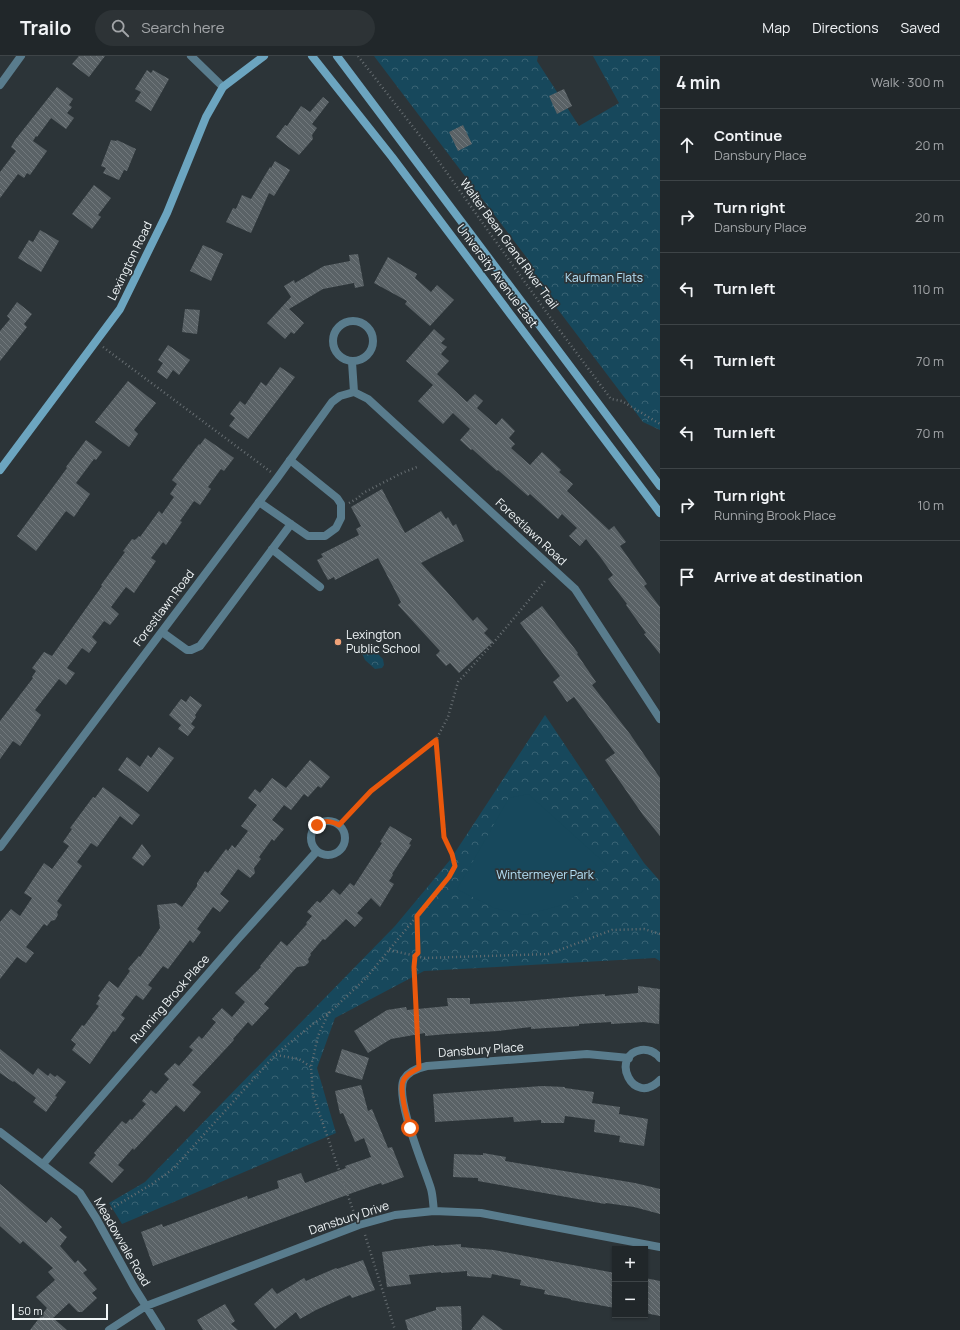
<!DOCTYPE html>
<html lang="en">
<head>
<meta charset="utf-8">
<style>
  :root { --surface:#21272a; --page:#2d3336; --text:#f1f3f6; --muted:#a2a5a8; --line:#3e4447 }
  body { margin:0; font-family:Manrope,sans-serif; background:var(--page); color:var(--text) }
  .controls { position:absolute; right:12px; bottom:12px; display:grid; overflow:hidden; border-radius:0px; box-shadow:0 1px 3px #0004 }
  .controls button { width:36px; height:36px; display:grid; place-items:center; padding:0; border:0; border-bottom:1px solid var(--line); background:var(--surface); color:var(--text); font:20px sans-serif }
  .scale { position:absolute; left:12px; bottom:10px; width:96px; box-sizing:border-box; padding-left:4px; border:2px solid #f0f5f7; border-top:0; font-size:11px; line-height:14px; white-space:nowrap; color:#f0f5f7; -webkit-text-stroke:3px #2c3438; paint-order:stroke }
  .stop { position:absolute; width:12px; height:12px; margin:-9px; border:3px solid #ea580c; border-radius:50%; background:#fff }
  .stop.end { background:#ea580c; border-color:#fff; box-shadow:0 1px 4px #0008 }
  .list { margin:0; padding:0; list-style:none }
  h2 { display:flex; justify-content:space-between; align-items:center; height:52px; margin:0; padding:0 16px; font-size:17px }
  h2 small { font-size:13px; font-weight:400; color:var(--muted) }
  .list li { display:grid; grid-template-columns:26px 1fr auto; gap:12px; align-items:center; box-sizing:border-box; height:72px; padding:0 16px; border-top:1px solid var(--line) }
  .list b { display:block; font-size:15px; white-space:nowrap }
  .list p { margin:0; font-size:13px; white-space:nowrap; color:var(--muted) }
  .list em { font-size:13px; font-style:normal; color:var(--muted) }
  .icon { flex:none; width:22px; height:22px; fill:none; stroke:currentColor; stroke-width:2; stroke-linecap:round; stroke-linejoin:round }
  .map { position:relative; flex:none; width:660px; height:1274px; overflow:hidden }
  header { display:flex; align-items:center; gap:24px; box-sizing:border-box; height:56px; padding:0 20px; background:var(--surface); border-bottom:1px solid var(--line) }
  header strong { font-size:19px }
  nav { display:flex; gap:22px; margin-inline-start:auto; font-size:14px }
  .search { width:280px; height:36px; background:var(--page); display:flex; align-items:center; gap:10px; box-sizing:border-box; padding:0 14px; border-radius:22px; color:var(--muted); font-size:15px }
  main { display:flex }
  aside { flex:1; background:var(--surface) }
  .map>svg:first-child { display:block }
</style>
</head>
<body>
<header>
<strong>Trailo</strong>
<div class="search"><svg class="icon" aria-label="search" viewBox="0 0 24 24"><circle cx="10" cy="10" r="6"/><path d="M15 15l6 6"/></svg>Search here</div>
<nav><a>Map</a><a>Directions</a><a>Saved</a></nav>
</header>
<main>
<div class="map">
<svg width="660" height="1274" viewBox="0 0 660 1274">
  <defs>
    <pattern id="forest-crowns" width="20" height="18" patternUnits="userSpaceOnUse"><rect width="20" height="18" fill="#17485c"/><path d="M2 6a3 3 0 1 1 6 0M12 15a3 3 0 1 1 6 0" fill="none" stroke="#396374"/></pattern>
    <pattern id="building-back-hatch" width="6" height="6" patternUnits="userSpaceOnUse"><rect width="6" height="6" fill="#5a6266"/><path d="M-1 5l2 2M0 0l6 6M5-1l2 2" fill="none" stroke="#72797d"/></pattern>
  </defs>
  <rect width="100%" height="100%" fill="#2c3438"/>
  <path fill="url(#forest-crowns)" d="M374 0H538L537 5 579 70 619 47 593 0H660V374L643 366 525 210 530 206Z
    M365 590H370L383 603 384 609 382 612 375 613 365 604 361 595Z
    M545 659 644 807 660 825V905L655 902 424 915 335 962 317 1012 336 1077 122 1168 109 1147 145 1126 395 870 450 804Z"/>
  <path fill="#17485c" d="M528 738 607 809 587 832 562 849 525 859 494 852 457 833 509 742Z"/>
  <path fill="url(#building-back-hatch)" d="M79 0H105L89 21 72 8Z
    M147 14 151 17 153 14 169 23 151 55 135 45 141 36 135 33Z
    M57 31 73 43 69 49 72 51 67 57 74 62 66 73 51 62 37 81 36 80 33 85 47 95 30 119 27 117 24 122 18 118 0 142V116L16 95 11 91 15 84Z
    M564 33 572 50 557 58 549 40Z
    M323 41 329 46 312 68 317 72 312 79 313 83 299 99 276 81 285 69 287 70 301 50 310 56Z
    M463 69 472 88 458 95 449 76Z
    M111 84 116 85 117 84 136 93 127 115 124 114 119 124 103 117 106 112 101 110Z
    M275 105 290 114 274 140 269 137 251 177 226 166 233 152 236 153 242 139 251 143 270 111 271 112Z
    M94 129 111 142 98 159 101 161 92 173 72 158Z
    M40 174 59 185 41 216 18 202 29 184 33 186Z
    M203 189 223 198 211 225 190 215Z
    M358 198 364 230 355 232 354 227 323 233 289 253 304 267 294 278 291 276 285 283 267 267 291 241 284 230 294 224 295 227 324 210 350 205 349 199Z
    M388 201 417 218 415 222 431 236 437 229 454 244 430 270 405 248 407 245 374 227Z
    M17 246 32 258 24 268 27 271 0 305V275L10 263 7 260Z
    M185 253 200 254 197 278 182 276Z
    M434 273 445 283 441 287 447 291 441 298 449 305 437 318 467 346 475 338 483 345 477 352 496 369 502 362 515 375 509 382 515 388 511 392 530 409 542 396 561 414 559 416 573 428 567 435 609 474 614 470 626 486 620 490 647 528 644 530 660 551V598L644 578 646 577 626 549 627 548 608 523 613 519 601 502 586 483 580 490 569 480 577 472 562 458 558 463 530 438 528 440 498 414 497 415 472 393 471 394 460 384 470 373 453 357 443 368 418 345 433 329 406 305Z
    M168 289 190 304 179 319 173 314 167 323 157 316 163 307 158 304Z
    M280 311 295 321 248 383 229 370 235 362 230 358 240 345 245 349 261 326 266 330Z
    M128 325 156 347 134 374 138 378 129 391 95 366Z
    M205 382 234 402 224 415 221 413 208 431 211 433 200 449 194 445 180 465 182 466 166 489 163 486 151 502 156 505 134 537 126 531 111 551 119 558 110 569 104 565 92 581 97 586 89 597 82 592 67 612 75 617 66 629 59 623 35 654 41 659 20 690 13 685 0 703V665L33 622 32 621 36 615 32 612 44 596 52 600 102 530 101 529 125 496 123 495 132 483 135 484 139 480 140 481 159 455 162 458 174 441 170 438 177 428 172 424 199 388 200 389Z
    M86 384 102 396 96 404 94 403 76 427 90 438 74 461 66 455 36 495 17 480 67 412 66 411Z
    M382 433 405 477 441 455 446 463 448 461 453 470 456 468 464 485 421 507 473 565 477 561 488 573 484 577 493 586 459 617 450 607 446 610 436 599 440 595 398 549 401 546 378 502 335 524 334 521 328 524 317 504 323 501 321 498 359 479 356 473 361 470 351 451Z
    M542 550 578 597 577 598 596 626 592 629 630 678 660 722V780L643 759 605 704 615 697 574 641 567 646 553 626 560 620 520 567Z
    M190 640 202 649 195 659 196 661 191 668 195 671 188 680 178 673 181 669 169 659 181 643 186 646Z
    M159 691 174 702 148 736 118 714 127 701 140 711 148 699 151 702Z
    M310 704 330 721 321 732 318 730 308 741 304 738 291 754 284 749 272 764 284 773 274 785 272 783 259 801 261 803 254 812 255 817 250 822 238 813 220 838 229 845 220 856 213 851 197 873 201 876 193 887 190 884 168 913 163 910 148 929 152 932 143 944 136 939 121 959 125 962 115 976 113 975 90 1008 72 994 76 988 71 984 82 969 84 970 99 950 96 948 100 942 98 940 109 925 118 932 130 915 128 913 139 900 140 901 160 872 157 849 176 847 182 851 197 830V827L205 815 208 817 226 793 228 795 232 789 235 792 248 775 241 770 257 749 248 742 255 733 260 737 272 722 286 732Z
    M103 731 140 759 132 769 120 760 97 791 91 787 77 806 82 810 57 845 62 849 57 856 58 859 55 864 51 865 47 870 44 868 26 891 34 897 26 907 17 901 0 923V866L11 853 20 860 32 842 24 837 44 807 52 813 69 790 63 786 72 773 70 772 93 741 95 742Z
    M390 770 412 783 409 788 411 789 392 818 393 819 389 825 394 828 380 851 371 842 357 857 363 862 355 871 346 863 325 884 323 883 310 898 311 899 308 903 309 906 305 910 297 911 295 913 264 948 269 952 252 970 248 966 233 983 234 984 192 1029 201 1036 184 1056 176 1049 134 1094 133 1092 118 1109 124 1114 112 1127 89 1107 96 1099 94 1097 122 1065 126 1068 130 1063 132 1064 146 1048 142 1045 151 1034 156 1038 169 1023 164 1018 175 1007 179 1010 193 994 189 991 199 980 202 983 216 966 212 963 222 952 232 961 245 946 235 937 261 911 260 910 281 885 287 890 307 868 306 867 312 860 307 856 317 845 320 847 333 833 340 839 350 827 354 830 382 787 380 786Z
    M142 788 151 800 143 810 132 802Z
    M638 930 660 933 659 968 644 966 611 968V966L579 968V970L531 973V971L498 975 447 978 425 980V977L391 983 368 997 354 975 387 954 406 951 407 954 448 950 447 942H470V948L524 945 605 938V940L638 937Z
    M0 993 33 1019 38 1012 48 1020 50 1017 55 1021 57 1019 66 1026 55 1040 57 1041 46 1056 33 1046 36 1042 14 1025 13 1026 0 1017Z
    M342 993 369 1002 362 1024 335 1016Z
    M361 1029 368 1055 372 1053 388 1092 392 1091 404 1121 382 1129 381 1127 355 1136 153 1210 141 1176 162 1168 163 1171 247 1140 248 1143 279 1132 277 1125 301 1117 305 1127 346 1112 345 1110 371 1101 364 1082 355 1086 343 1057 340 1058 335 1035Z
    M542 1030 565 1031V1032L594 1036 592 1047 620 1051 619 1058 648 1063 644 1090 619 1086 620 1080 594 1076 595 1064 565 1060 564 1067H541V1064L514 1066 513 1061 435 1066 433 1038Z
    M483 1097 506 1101 505 1105 635 1127 660 1133V1158L634 1151 606 1147 605 1148 478 1125V1122L453 1121 454 1098 483 1099Z
    M0 1128 46 1167 51 1161 62 1171 59 1174 67 1181 60 1190 75 1207 78 1204 87 1214 83 1217 97 1233 92 1237 97 1242 82 1256H78L69 1247 53 1262 67 1274H30L47 1252 36 1241 55 1224 48 1216 53 1212 23 1185 20 1188 0 1170Z
    M461 1188V1191L494 1194 615 1217V1252L571 1244V1243L544 1238 545 1234 520 1229 521 1224 492 1218 491 1222 467 1220V1215L441 1217V1216L409 1219 411 1228 387 1231 382 1196 434 1189V1190Z
    M363 1204 375 1234 352 1242 350 1239 316 1254 300 1263 296 1256 275 1273 254 1248 272 1232 277 1238 304 1222 306 1225 336 1212 337 1213Z
    M645 1222 660 1225V1260L645 1257Z
    M225 1248 235 1265 231 1268 238 1274H203L197 1264Z
    M461 1250 462 1274H408L405 1264 436 1254V1251Z
    M483 1259 503 1274H471Z"/>
  <g fill="none" stroke-linecap="round" stroke-linejoin="round">
    <path stroke="#676e72" stroke-width="2.5" stroke-dasharray="1 3" stroke-linecap="butt" d="M358 0 427 89 552 264 611 343 622 345 660 368
      M103 291 271 416
      M349 447 358 442 363 437 402 417 417 411
      M339 769 371 735 436 684
      M417 861 418 897 415 900 414 911 419 1002
      M389 894 425 902 549 898 612 874 644 873 660 878
      M329 956 318 980 311 1011 313 1039 355 1160
      M276 999 299 1003 311 1011
      M104 1157 152 1128 173 1113 276 998 313 968 330 956 366 922 449 821 455 810 452 798 445 781 436 684 448 661 458 626 494 586 545 525
      M365 1179 395 1274"/>
    <path stroke="#597c8d" stroke-width="8" d="M259 446 308 480H325L336 472 341 462V448L337 442 290 404
      M272 493 320 531
      M162 576 187 594H191L200 590 291 468"/>
    <path stroke="#597c8d" stroke-width="8" d="M191 0 223 31
      M0 29 21 0
      M333 285a20 20 0 1 1 40 0a20 20 0 1 1-40 0Z
      M352 306 354 336
      M311 782a17 17 0 1 1 34 0a17 17 0 1 1-34 0Z
      M0 791 278 421 332 346 340 340 354 336 368 343 575 533 660 663
      M660 1002C655 996 649 993 641 994 609 999 633 1052 660 1024
      M0 1076 80 1137 96 1162 134 1231 161 1274
      M43 1108 238 883 317 795
      M434 1155C433 1148 433 1140 431 1133 425 1113 394 1041 404 1023 409 1015 418 1012 427 1010L587 998 629 1002
      M109 1274 146 1250 359 1169 395 1159 434 1155 481 1157 660 1191"/>
    <path stroke="#6ca5c0" stroke-width="8" d="M312 0 392 101 660 457
      M337 0 660 430
      M0 414 120 253 167 157 206 61 223 31 264 0"/>
  </g>
  <g fill="none" stroke-linecap="round" stroke-linejoin="round">
    <path stroke="#ea580c" stroke-width="5" d="M317 769C325 764 331 765 339 769L371 735 436 684 444 781 452 798 455 810 449 821 417 860 418 897 415 900 414 911 419 1012C413 1015 408 1017 404 1023 398 1033 407 1061 410 1072"/>
  </g>
  <circle fill="#f0a278" stroke="#2c3438" stroke-width="1.5" cx="338" cy="586" r="4"/>
  <g text-anchor="middle" stroke-width="3.5" stroke-linejoin="round" paint-order="stroke">
    <g font-size="12" fill="#f0f5f7" stroke="#2c3438">
      <text transform="translate(509 188) rotate(54)" y="4">Walter Bean Grand River Trail</text>
      <text transform="translate(130 205) rotate(-64)" y="4">Lexington Road</text>
      <text transform="translate(497 220) rotate(53)" y="4">University Avenue East</text>
      <text transform="translate(531 476) rotate(43)" y="4">Forestlawn Road</text>
      <text transform="translate(164 552) rotate(-53)" y="4">Forestlawn Road</text>
      <text transform="translate(170 943) rotate(-49)" y="4">Running Brook Place</text>
      <text transform="translate(481 994) rotate(-4)" y="4">Dansbury Place</text>
      <text transform="translate(349 1162) rotate(-18)" y="4">Dansbury Drive</text>
      <text transform="translate(122 1186) rotate(60)" y="4">Meadowvale Road</text>
    </g>
    <g font-size="12" fill="#b5e0f6" stroke="#2c3438">
      <text x="604" y="226">Kaufman Flats</text>
      <text x="545" y="823">Wintermeyer Park</text>
    </g>
    <g font-size="12" fill="#f0f5f7" stroke="#2c3438" text-anchor="start">
      <text x="346" y="583">Lexington<tspan x="346" dy="14">Public School</tspan></text>
    </g>
  </g>
</svg>
<div class="controls">
<button>+</button>
<button>−</button>
</div>
<div class="scale">50 m</div>
<div class="stop" style="left:410px;top:1072px"></div>
<div class="stop end" style="left:317px;top:769px"></div>
</div>
<aside>
<h2>4 min<small>Walk · 300 m</small></h2>
<ul class="list">
<li><svg class="icon" aria-label="ahead" viewBox="0 0 24 24"><path d="M12 20V5M6 11l6-6 6 6"/></svg><div><b>Continue</b><p>Dansbury Place</p></div><em>20 m</em></li>
<li><svg class="icon" aria-label="right" viewBox="0 0 24 24"><path d="M7 20v-9h11M14 6l5 5-5 5"/></svg><div><b>Turn right</b><p>Dansbury Place</p></div><em>20 m</em></li>
<li><svg class="icon" aria-label="left" viewBox="0 0 24 24"><path d="M17 20v-9H6M10 6l-5 5 5 5"/></svg><div><b>Turn left</b></div><em>110 m</em></li>
<li><svg class="icon" aria-label="left" viewBox="0 0 24 24"><path d="M17 20v-9H6M10 6l-5 5 5 5"/></svg><div><b>Turn left</b></div><em>70 m</em></li>
<li><svg class="icon" aria-label="left" viewBox="0 0 24 24"><path d="M17 20v-9H6M10 6l-5 5 5 5"/></svg><div><b>Turn left</b></div><em>70 m</em></li>
<li><svg class="icon" aria-label="right" viewBox="0 0 24 24"><path d="M7 20v-9h11M14 6l5 5-5 5"/></svg><div><b>Turn right</b><p>Running Brook Place</p></div><em>10 m</em></li>
<li><svg class="icon" aria-label="arrive" viewBox="0 0 24 24"><path d="M6 21V4h12l-3 4 3 4H6"/></svg><div><b>Arrive at destination</b></div></li>
</ul>
</aside>
</main>
</body>
</html>
